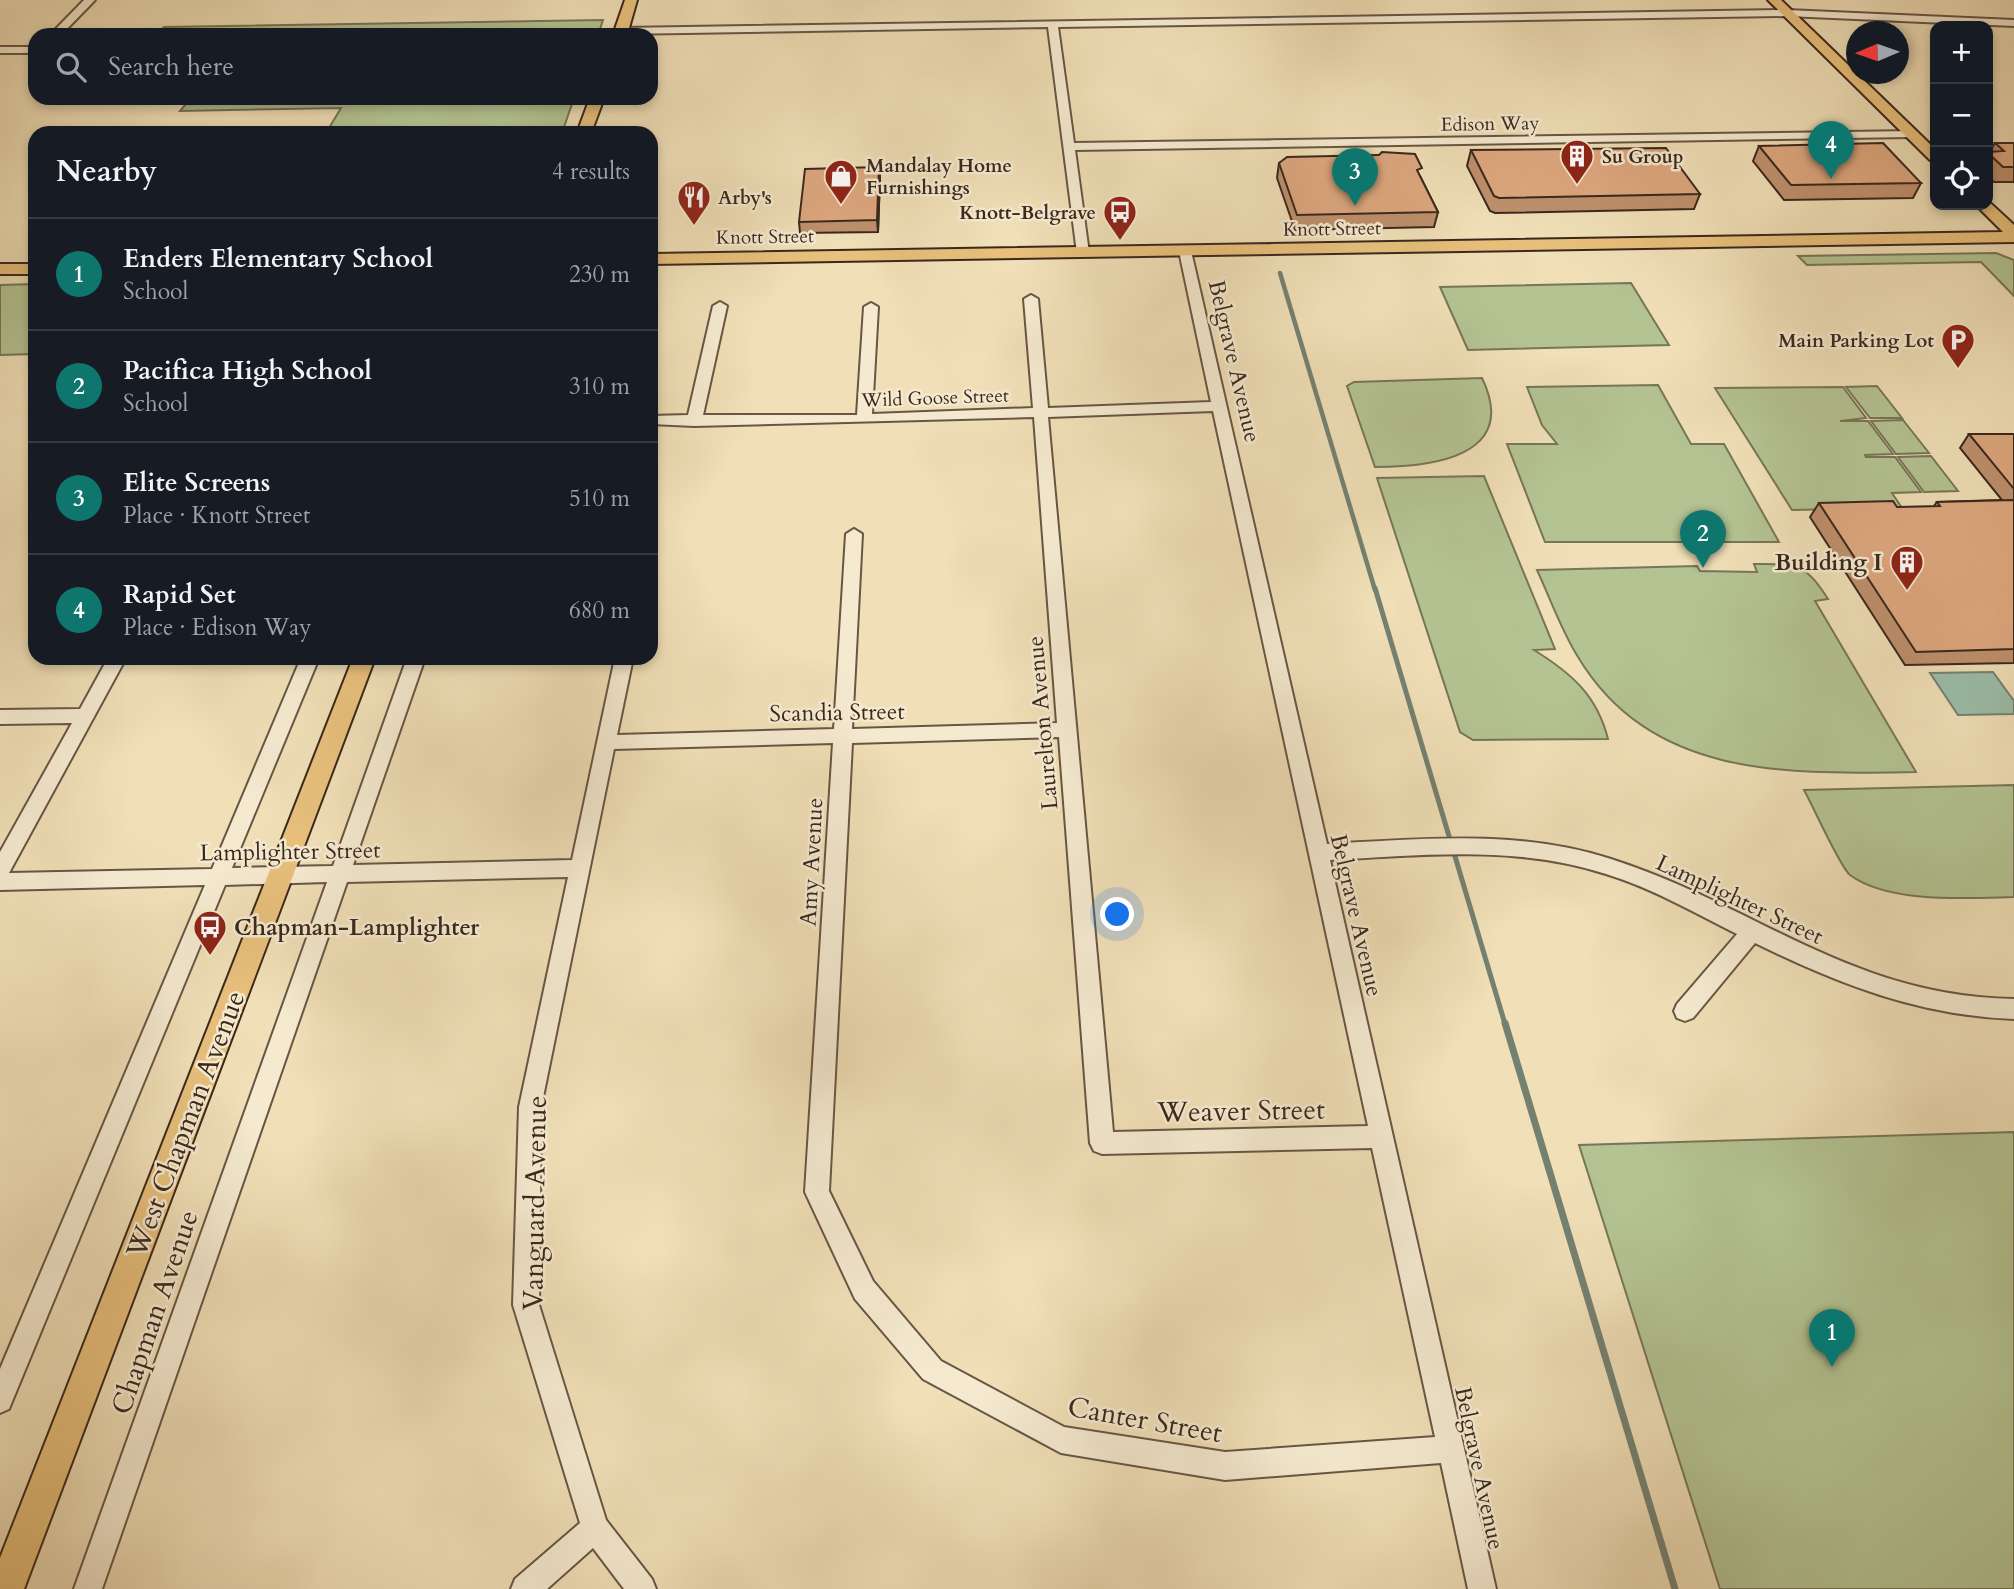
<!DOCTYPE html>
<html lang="en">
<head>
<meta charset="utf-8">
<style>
  :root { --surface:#171b24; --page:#242831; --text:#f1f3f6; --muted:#9ea1a6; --line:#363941; --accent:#0f766e }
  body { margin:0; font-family:Cardo,serif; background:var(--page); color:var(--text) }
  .controls { position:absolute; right:21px; top:21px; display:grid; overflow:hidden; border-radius:14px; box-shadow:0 4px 10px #0003 }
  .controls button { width:63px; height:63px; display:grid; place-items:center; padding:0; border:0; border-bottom:2px solid var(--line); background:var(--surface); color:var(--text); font:35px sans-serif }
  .compass { position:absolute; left:1846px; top:21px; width:63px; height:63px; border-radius:50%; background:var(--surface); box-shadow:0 4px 10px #0003; rotate:268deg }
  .you { position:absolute; left:1118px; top:915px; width:24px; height:24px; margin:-18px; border:5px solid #fff; border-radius:50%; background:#1a73e8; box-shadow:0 0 0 10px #1a73e833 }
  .badge { display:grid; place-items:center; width:46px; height:46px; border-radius:50%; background:var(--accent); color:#fff; font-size:23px; font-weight:700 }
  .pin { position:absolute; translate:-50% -58px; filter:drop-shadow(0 2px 4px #0008) }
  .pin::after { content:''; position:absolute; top:37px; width:24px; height:21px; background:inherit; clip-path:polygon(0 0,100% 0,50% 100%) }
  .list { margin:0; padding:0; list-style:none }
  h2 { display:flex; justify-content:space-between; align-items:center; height:91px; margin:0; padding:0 28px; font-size:30px }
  h2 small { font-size:23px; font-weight:400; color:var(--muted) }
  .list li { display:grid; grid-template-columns:46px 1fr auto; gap:21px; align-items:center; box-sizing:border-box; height:112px; padding:0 28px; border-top:2px solid var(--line) }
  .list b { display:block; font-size:26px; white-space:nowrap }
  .list p { margin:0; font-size:23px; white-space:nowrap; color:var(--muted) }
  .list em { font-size:23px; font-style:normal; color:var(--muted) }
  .icon { flex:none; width:38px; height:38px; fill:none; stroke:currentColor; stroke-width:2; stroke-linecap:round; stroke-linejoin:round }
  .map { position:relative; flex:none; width:2014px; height:1589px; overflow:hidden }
  .search { position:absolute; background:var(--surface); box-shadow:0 4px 10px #0003; left:28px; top:28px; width:630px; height:77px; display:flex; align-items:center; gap:18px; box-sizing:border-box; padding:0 24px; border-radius:21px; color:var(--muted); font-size:26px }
  .panel { position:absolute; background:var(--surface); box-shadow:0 4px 10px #0003; left:28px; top:126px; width:630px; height:539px; border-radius:21px }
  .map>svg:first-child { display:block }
</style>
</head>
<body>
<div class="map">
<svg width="2014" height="1589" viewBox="0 0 2014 1589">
  <rect width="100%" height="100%" fill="#f0dfb7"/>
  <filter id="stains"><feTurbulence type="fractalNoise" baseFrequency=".00286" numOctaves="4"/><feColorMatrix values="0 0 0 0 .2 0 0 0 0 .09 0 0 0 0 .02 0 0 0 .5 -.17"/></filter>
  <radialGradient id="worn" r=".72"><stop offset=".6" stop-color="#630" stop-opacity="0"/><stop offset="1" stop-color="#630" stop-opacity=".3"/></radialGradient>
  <path fill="#b4c392" stroke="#777658" stroke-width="2" d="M603 20 598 35H156L164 27Z
    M191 98H574L562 133H326L341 108 180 111Z
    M1996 253 2014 260V296L1981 262 1807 265 1798 256Z
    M1631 283 1669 345 1468 350 1440 287Z
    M35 284V354L0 355V285Z
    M1482 378C1520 457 1431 467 1375 467L1347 386 1354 382Z
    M1658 385 1691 444H1724L1779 542H1545L1507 444H1557L1542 425 1527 387Z
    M1877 386 1902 418H1870L1846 387Z
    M1843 387 1866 418 1840 421H1868L1893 454 1865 455 1866 457H1895L1921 492 1892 493 1902 508 1792 510 1715 388Z
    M1903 420 1929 453 1896 454 1871 421Z
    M1931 456 1958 491 1924 492 1898 457Z
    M1484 476 1555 649 1534 650C1571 673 1597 695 1608 739L1473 740 1460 732 1377 478Z
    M1754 564C1797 564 1804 562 1828 599L1815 601 1916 772C1791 774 1652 780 1578 657 1561 630 1550 598 1537 570L1697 566 1700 571 1757 572Z
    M2014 785V897C1969 898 1889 904 1850 875 1840 867 1813 806 1804 790Z
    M2014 1132V1589H1720L1579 1145Z"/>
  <path fill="#9bbda9" stroke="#748171" stroke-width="2" d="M1993 672 2014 701V714L1958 715 1930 673Z"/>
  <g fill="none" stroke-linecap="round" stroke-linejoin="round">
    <path stroke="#748171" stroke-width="4.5" d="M1280 273 1375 590"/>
    <path stroke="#748171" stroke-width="5" d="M1375 588 1505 1024"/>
    <path stroke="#748171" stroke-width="7" d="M1505 1023 1675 1589"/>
    <defs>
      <path id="minor" d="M84 0H95L61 35H50Z
        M1787 10 2014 20V26L1787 16 1058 27 1074 143 1912 131 1918 134 1912 137 1075 150 1089 253 1083 257 1077 253 1048 27 622 34 617 31 622 28Z
        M0 47H35V53H0Z
        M1185 247 1191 251 1327 844C1421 839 1520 829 1611 859 1757 906 1850 996 2014 999V1019C1921 1016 1838 984 1755 943L1693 1018 1685 1021 1677 1018 1674 1011 1677 1004 1737 934C1695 913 1652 888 1606 874 1518 845 1422 855 1330 860L1496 1589H1468L1441 1463 1225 1480 1061 1453 923 1379 855 1299 805 1192 833 743 614 749 541 1107 539 1305 606 1520 652 1579 656 1589H624L593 1548 547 1589H511L515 1579 580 1523 513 1305 519 1107 568 877 347 882 102 1589H74L327 882 225 885 9 1409 0 1413V1369L205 885 0 890V852L72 723 0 724V710L80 709 108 658H126L9 873 212 869 301 658H319L232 868 333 866 407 658H425L353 865 572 860 615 658H633L617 735 834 729 846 534 854 529 862 534 852 729 1057 723 1034 417 694 426 651 424V416L688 415 713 306 720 302 727 306 703 415H857L864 307 871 303 878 307 872 414 1033 408 1024 299 1031 295 1038 299 1048 408 1211 402 1179 251ZM1213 411 1368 1126 1113 1132 1048 417ZM1059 737 1090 1143 1094 1151 1102 1154 1372 1148 1435 1437 1225 1452 1064 1427 941 1361 873 1281 829 1191 852 743Z"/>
      <path id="major" d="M625 0H637L627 35H613Z
        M1768 0H1781L1935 149V161L1930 160Z
        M590 98H604L591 133H577Z
        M1988 201 2014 225V242L651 264V254L2003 232 1976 205H1988Z
        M0 264H35V274H0Z
        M353 658H375L24 1589H0V1558Z"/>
    </defs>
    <use href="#minor" stroke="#685644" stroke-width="4"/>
    <use href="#major" stroke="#3a281d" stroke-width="4"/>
    <use href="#minor" fill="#f5ead0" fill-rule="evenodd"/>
    <use href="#major" fill="#e8c07c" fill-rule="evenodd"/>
  </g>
  <path fill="#be906d" stroke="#3a281d" stroke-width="2" d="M1995 143H2014V182H1994L1988 176V152L1990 151Z
    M1759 146 1921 183 1913 198 1784 200 1753 161Z
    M1471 150 1700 194 1694 209 1495 213 1490 211 1467 166Z
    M1379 155 1420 176 1438 212 1434 227 1295 230 1277 178 1279 163Z
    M879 167 880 178 878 232 800 233 799 222Z
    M1969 434H2014V663L1905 665 1810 517 1819 503 1897 507H1933L1937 502 2002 500 1960 448Z"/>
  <path fill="#9b7559" stroke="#3a281d" stroke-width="2" d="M879 167 880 178 878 232 877 220Z"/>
  <path fill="#dda77f" stroke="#3a281d" stroke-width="2" d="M1883 143 1921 183 1791 185 1759 146Z
    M1995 143H2014V167H2003L1988 153V152L2004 151Z
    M1666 148 1700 194 1499 198 1494 196 1471 150Z
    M1382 152 1415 154 1422 168 1417 170 1438 212 1297 215 1279 163 1287 157 1379 155Z
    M879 167 877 220 799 222 805 169Z
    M1969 434H2014V489Z
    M2014 500V649L1916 652 1819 503 1893 501 1897 507 1940 506 1937 502Z"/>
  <defs>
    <symbol id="building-pin" viewBox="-11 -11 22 30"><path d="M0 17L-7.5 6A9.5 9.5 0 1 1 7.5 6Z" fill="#8f2418" stroke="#f5ead0"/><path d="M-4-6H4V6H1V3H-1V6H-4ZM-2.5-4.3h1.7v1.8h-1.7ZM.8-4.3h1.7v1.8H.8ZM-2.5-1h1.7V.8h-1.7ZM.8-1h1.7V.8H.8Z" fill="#fff"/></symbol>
    <symbol id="shop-pin" viewBox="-11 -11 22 30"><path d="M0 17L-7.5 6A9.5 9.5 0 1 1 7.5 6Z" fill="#8f2418" stroke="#f5ead0"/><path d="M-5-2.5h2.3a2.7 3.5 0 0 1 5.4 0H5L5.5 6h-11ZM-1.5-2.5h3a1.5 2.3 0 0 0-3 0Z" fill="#fff"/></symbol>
    <symbol id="restaurant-pin" viewBox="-11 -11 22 30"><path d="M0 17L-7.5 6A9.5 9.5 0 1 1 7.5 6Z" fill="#8f2418" stroke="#f5ead0"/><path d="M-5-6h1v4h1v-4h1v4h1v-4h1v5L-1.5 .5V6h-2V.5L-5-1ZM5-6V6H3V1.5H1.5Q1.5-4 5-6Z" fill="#fff"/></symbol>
    <symbol id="bus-pin" viewBox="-11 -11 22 30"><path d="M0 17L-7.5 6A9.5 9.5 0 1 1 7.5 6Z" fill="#8f2418" stroke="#f5ead0"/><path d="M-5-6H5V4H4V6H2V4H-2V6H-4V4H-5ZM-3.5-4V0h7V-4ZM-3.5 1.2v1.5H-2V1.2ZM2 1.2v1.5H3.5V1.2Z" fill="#fff"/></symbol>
    <symbol id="parking-pin" viewBox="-11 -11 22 30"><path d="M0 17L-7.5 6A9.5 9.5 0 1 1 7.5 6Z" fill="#8f2418" stroke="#f5ead0"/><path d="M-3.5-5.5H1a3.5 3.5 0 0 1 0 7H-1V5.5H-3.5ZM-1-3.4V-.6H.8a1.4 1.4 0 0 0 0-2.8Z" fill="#fff"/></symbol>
  </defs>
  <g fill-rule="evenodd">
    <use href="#building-pin" x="1558" y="137" width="38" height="52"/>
    <use href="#shop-pin" x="822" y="157" width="38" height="52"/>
    <use href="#restaurant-pin" x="675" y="178" width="38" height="52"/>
    <use href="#bus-pin" x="1101" y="193" width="38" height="52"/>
    <use href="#parking-pin" x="1939" y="321" width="38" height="52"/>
    <use href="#building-pin" x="1888" y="543" width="38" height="52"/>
    <use href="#bus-pin" x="191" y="908" width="38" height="52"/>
  </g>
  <g text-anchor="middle" stroke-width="5" stroke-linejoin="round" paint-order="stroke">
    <g font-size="19" fill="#3a281d" stroke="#f5ead0">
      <text transform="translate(1490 123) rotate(-1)" y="7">Edison Way</text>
      <text transform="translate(1332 228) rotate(-1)" y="7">Knott Street</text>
      <text transform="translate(765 236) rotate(-1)" y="7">Knott Street</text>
      <text transform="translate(935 397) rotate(-2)" y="7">Wild Goose Street</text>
    </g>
    <g font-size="19" font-weight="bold" fill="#3a281d" stroke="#f5ead0" text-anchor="start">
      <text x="1602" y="163">Su Group</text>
      <text x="866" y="172">Mandalay Home<tspan x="866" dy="22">Furnishings</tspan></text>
      <text x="718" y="204">Arby's</text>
      <text x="1096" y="219" text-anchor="end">Knott-Belgrave</text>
      <text x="1934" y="347" text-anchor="end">Main Parking Lot</text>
    </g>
    <g font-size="23" fill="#3a281d" stroke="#f5ead0">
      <text transform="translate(1235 361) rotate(77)" y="8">Belgrave Avenue</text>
      <text transform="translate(837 712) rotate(-1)" y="8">Scandia Street</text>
      <text transform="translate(1042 723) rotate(-95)" y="8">Laurelton Avenue</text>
      <text transform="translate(290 851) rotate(-1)" y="8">Lamplighter Street</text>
      <text transform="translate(811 862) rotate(-87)" y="8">Amy Avenue</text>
      <text transform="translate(1740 899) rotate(25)" y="8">Lamplighter Street</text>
      <text transform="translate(1357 915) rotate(77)" y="8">Belgrave Avenue</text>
      <text transform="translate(1480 1468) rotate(78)" y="8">Belgrave Avenue</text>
    </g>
    <g font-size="23" font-weight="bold" fill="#3a281d" stroke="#f5ead0" text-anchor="end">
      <text x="1882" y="570">Building I</text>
      <text x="234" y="935" text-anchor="start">Chapman-Lamplighter</text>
    </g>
    <g font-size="28" fill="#3a281d" stroke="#f5ead0">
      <text transform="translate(1241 1110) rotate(-1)" y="10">Weaver Street</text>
      <text transform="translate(185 1124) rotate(-69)" y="10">West Chapman Avenue</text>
      <text transform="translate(534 1203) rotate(-89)" y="10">Vanguard Avenue</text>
      <text transform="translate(154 1312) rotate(-71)" y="10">Chapman Avenue</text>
      <text transform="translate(1145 1419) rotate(10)" y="10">Canter Street</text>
    </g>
  </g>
  <rect width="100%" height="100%" filter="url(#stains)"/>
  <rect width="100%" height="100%" fill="url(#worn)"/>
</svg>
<div class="controls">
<button>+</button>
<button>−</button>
<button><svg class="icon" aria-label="locate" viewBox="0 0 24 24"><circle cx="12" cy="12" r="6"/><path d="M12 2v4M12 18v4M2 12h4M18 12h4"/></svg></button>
</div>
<svg class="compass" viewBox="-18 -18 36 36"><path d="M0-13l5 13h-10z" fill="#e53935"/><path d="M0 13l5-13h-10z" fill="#9ea1a6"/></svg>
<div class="you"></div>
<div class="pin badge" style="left:1832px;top:1367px">1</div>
<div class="pin badge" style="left:1703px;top:568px">2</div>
<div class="pin badge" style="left:1355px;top:206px">3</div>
<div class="pin badge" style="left:1831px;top:179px">4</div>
<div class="search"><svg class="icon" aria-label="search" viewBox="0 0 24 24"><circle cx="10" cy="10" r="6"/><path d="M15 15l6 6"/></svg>Search here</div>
<section class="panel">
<h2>Nearby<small>4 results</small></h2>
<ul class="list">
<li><span class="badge">1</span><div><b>Enders Elementary School</b><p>School</p></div><em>230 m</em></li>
<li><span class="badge">2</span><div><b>Pacifica High School</b><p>School</p></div><em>310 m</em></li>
<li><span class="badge">3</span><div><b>Elite Screens</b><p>Place · Knott Street</p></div><em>510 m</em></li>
<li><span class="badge">4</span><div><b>Rapid Set</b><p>Place · Edison Way</p></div><em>680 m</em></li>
</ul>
</section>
</div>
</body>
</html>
